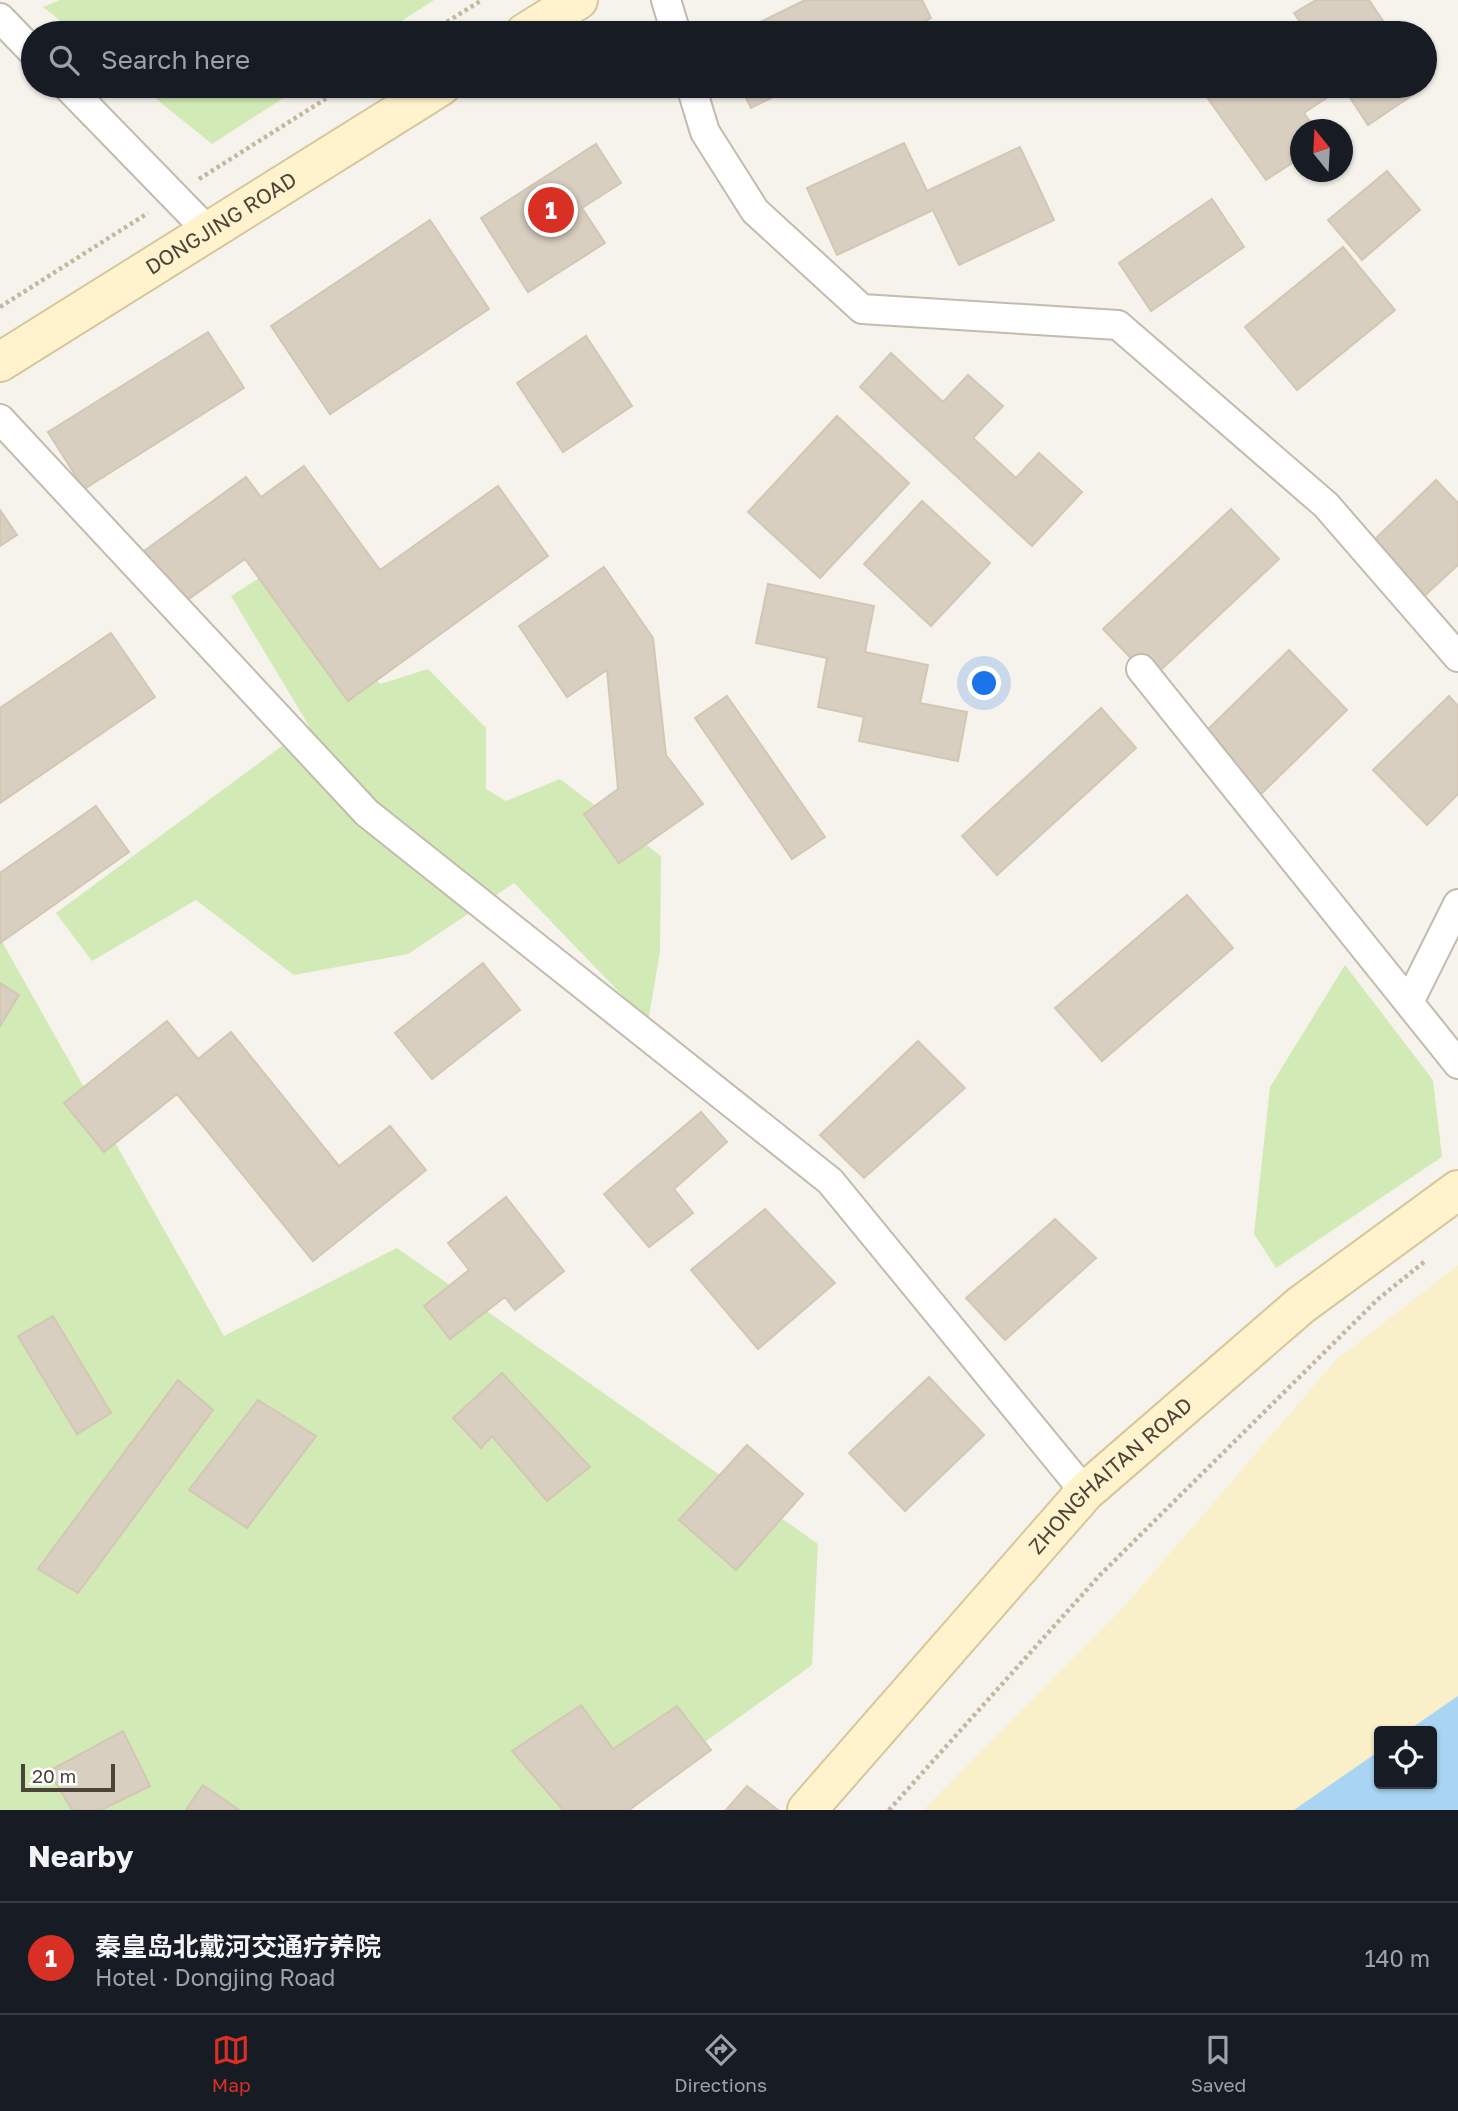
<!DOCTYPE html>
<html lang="en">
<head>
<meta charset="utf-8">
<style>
  :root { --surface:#171b24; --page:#242831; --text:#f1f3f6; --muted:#9ea1a6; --line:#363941; --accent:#d93025 }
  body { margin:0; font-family:"Golos Text","Noto Sans SC",sans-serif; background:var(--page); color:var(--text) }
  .controls { position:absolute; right:21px; bottom:21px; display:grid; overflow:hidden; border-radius:7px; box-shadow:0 2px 5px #0004 }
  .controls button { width:63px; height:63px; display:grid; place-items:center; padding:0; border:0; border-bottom:2px solid var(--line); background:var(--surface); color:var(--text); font:35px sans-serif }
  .compass { position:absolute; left:1290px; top:119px; width:63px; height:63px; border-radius:50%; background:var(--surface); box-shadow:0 2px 5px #0004; rotate:342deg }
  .scale { position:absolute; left:21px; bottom:18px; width:94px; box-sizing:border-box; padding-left:7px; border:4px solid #4b4439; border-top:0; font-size:19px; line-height:24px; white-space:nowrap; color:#4b4439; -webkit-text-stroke:5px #fff; paint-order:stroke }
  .you { position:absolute; left:985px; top:684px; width:24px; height:24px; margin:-18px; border:5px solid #fff; border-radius:50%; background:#1a73e8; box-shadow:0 0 0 10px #1a73e833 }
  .badge { display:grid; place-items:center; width:46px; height:46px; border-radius:50%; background:var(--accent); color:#fff; font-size:23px; font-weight:700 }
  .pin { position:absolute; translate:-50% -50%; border:4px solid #fff; box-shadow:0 2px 7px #0006 }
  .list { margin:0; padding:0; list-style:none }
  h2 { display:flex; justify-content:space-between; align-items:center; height:91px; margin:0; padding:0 28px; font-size:30px }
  h2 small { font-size:23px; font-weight:400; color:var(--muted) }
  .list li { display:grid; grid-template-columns:46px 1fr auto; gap:21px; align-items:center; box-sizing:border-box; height:112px; padding:0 28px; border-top:2px solid var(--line) }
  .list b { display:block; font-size:26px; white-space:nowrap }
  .list p { margin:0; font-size:23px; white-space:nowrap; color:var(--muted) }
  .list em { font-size:23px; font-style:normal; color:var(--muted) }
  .icon { flex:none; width:38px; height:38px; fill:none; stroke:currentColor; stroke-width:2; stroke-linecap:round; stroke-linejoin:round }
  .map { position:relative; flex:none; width:1458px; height:1810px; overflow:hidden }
  .search { position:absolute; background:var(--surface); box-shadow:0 2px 5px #0004; left:21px; right:21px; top:21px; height:77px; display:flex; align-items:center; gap:18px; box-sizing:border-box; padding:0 24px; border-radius:38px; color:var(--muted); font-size:26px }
  .sheet { height:203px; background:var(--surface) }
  nav { display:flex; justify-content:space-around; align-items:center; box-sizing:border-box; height:98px; border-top:2px solid var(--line); background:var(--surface); font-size:19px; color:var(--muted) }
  nav a { display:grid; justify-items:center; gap:4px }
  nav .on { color:var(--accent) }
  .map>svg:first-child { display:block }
</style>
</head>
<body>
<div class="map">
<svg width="1458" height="1810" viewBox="0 0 1458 1810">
  <rect width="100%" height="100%" fill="#f6f3ec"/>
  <path fill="#d2eab5" d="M60 0H434L383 33H76L43 7Z
    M140 86H302L212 144Z
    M289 559 380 684 428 669 486 728V789L506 801 560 779 661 856 660 952 648 1022 514 883 408 954 294 975 196 900 92 961 56 913 309 726 231 596Z
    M0 938 224 1336 397 1248 818 1544 812 1665 610 1810H0Z
    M1345 965 1433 1080 1442 1157 1276 1268 1254 1234 1270 1087Z"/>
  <path fill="#f9efc9" d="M1458 1265V1696L1407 1731H1379V1751L1294 1810H923L1123 1608 1335 1361Z"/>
  <path fill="#a9d4f2" d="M1458 1696V1810H1294L1379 1751V1784H1432V1731H1407Z"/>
  <path fill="#d8cfc1" stroke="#d3c7b4" stroke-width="2" d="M805 0H922L931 18 901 33H738Z
    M1316 0H1369L1391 33H1308L1294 13Z
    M1425 84 1426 86 1368 125 1343 87 1304 113 1316 130H1300V158L1266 180 1199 86Z
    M740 86H795L751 108Z
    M904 143 927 191 1020 147 1054 220 959 265 933 210 837 255 807 188Z
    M596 144 621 183 582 208 605 243 528 292 481 218Z
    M1387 171 1420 210 1362 260 1328 220Z
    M1212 199 1244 247 1151 311 1119 263Z
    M430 220 489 309 330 414 271 326Z
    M1343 247 1395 310 1297 390 1245 327Z
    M208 332 244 388 84 489 48 432Z
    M586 336 632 406 563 452 517 383Z
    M891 353 943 402 968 375 1003 406 973 438 1016 478 1039 453 1082 492 1032 546 860 387Z
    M837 416 909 483 820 578 748 512Z
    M304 466 380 570 498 486 548 556 348 701 245 559 183 603 144 551 246 477 261 497Z
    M1436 480 1458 503V565L1422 598 1370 544Z
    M922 501 990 563 931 626 864 564Z
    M1231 509 1279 559 1151 679 1103 629Z
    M0 510 17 535 0 546Z
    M604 567 653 638 666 755 703 804 619 863 584 814 618 789 607 670 567 697 519 626Z
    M768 584 874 606 865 652 928 665 920 703 967 712 958 761 859 741 864 717 818 707 827 658 756 643Z
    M111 633 155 697 0 803V708Z
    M1289 650 1347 710 1260 795 1202 735Z
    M727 696 825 837 792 859 695 718Z
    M1449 696 1458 706V794L1427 825 1373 770Z
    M1101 708 1136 748 997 875 962 836Z
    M96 806 129 852 0 943V873Z
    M1187 895 1233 948 1102 1061 1055 1008Z
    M483 963 520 1010 432 1079 395 1033Z
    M0 983 19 995 0 1026Z
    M167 1021 198 1059 231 1032 339 1166 390 1126 426 1170 313 1261 177 1094 104 1152 64 1103Z
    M918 1041 965 1088 864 1178 820 1135Z
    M701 1112 727 1142 674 1189 693 1213 649 1247 604 1194Z
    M506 1197 564 1271 515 1310 505 1297 450 1339 424 1306 469 1270 448 1243Z
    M765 1209 835 1283 758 1349 691 1270Z
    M1055 1219 1096 1258 1005 1340 966 1298Z
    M53 1316 111 1413 77 1434 18 1336Z
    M502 1373 590 1467 547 1501 492 1436 481 1448 453 1418Z
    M929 1377 984 1435 905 1511 849 1453Z
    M178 1380 213 1410 78 1593 38 1569Z
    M258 1400 316 1436 247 1528 189 1490Z
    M747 1445 803 1494 736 1570 679 1520Z
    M581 1705 613 1749 677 1706 711 1750 629 1810H563L512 1751Z
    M123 1731 150 1786 101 1810H72L49 1771Z
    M203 1785 239 1810H186Z
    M747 1786 778 1810H726Z"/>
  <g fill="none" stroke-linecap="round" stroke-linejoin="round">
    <defs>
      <path id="minor" d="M666 0 676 33
        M0 18 33 52
        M67 86 208 231
        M691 86 705 132 755 211 862 309 1118 325 1326 505 1458 657
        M0 419 367 813 830 1181 1085 1492
        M1141 669 1458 1064
        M1409 1002 1458 904"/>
      <g id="secondary">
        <path d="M525 33 578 0"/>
        <path id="s1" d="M0 362 441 86"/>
        <path id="s2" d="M807 1810 1085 1492 1301 1305 1458 1190"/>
      </g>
    </defs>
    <use href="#minor" stroke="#c2bbae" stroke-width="32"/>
    <use href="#secondary" stroke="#d6c79b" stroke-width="42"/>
    <path stroke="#c4b79f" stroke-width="4.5" stroke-dasharray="3.5 3.5" stroke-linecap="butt" d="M429 33 482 0
      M199 179 346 86
      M0 307 148 213
      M889 1810 1100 1575 1378 1299 1424 1262"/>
    <use href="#minor" stroke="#fff" stroke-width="28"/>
    <use href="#secondary" stroke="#fff3cd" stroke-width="38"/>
  </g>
  <g text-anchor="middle" stroke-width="5" stroke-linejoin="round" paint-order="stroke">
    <g font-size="21" fill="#4b4439" stroke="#fff">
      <text dy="7" stroke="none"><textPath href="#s1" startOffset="261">DONGJING ROAD</textPath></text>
      <text dy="7" stroke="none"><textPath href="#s2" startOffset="452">ZHONGHAITAN ROAD</textPath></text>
    </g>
  </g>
</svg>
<div class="controls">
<button><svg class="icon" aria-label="locate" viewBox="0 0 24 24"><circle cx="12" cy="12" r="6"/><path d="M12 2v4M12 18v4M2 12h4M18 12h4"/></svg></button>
</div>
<svg class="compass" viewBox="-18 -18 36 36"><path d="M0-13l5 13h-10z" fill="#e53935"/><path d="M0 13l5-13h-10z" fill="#9ea1a6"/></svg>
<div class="scale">20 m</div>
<div class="you"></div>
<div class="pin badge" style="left:551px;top:210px">1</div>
<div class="search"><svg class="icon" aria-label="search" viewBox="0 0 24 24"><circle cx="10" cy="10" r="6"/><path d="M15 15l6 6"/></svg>Search here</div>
</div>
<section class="sheet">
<h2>Nearby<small></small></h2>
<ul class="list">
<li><span class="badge">1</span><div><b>秦皇岛北戴河交通疗养院</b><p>Hotel · Dongjing Road</p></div><em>140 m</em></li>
</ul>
</section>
<nav>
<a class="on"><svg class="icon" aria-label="map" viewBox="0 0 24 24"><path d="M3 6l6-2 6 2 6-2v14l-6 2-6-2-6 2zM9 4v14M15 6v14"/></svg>Map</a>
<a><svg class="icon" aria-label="directions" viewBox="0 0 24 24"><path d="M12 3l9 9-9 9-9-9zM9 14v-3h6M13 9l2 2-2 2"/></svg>Directions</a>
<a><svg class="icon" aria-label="saved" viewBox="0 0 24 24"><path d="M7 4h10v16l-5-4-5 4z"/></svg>Saved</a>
</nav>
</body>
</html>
